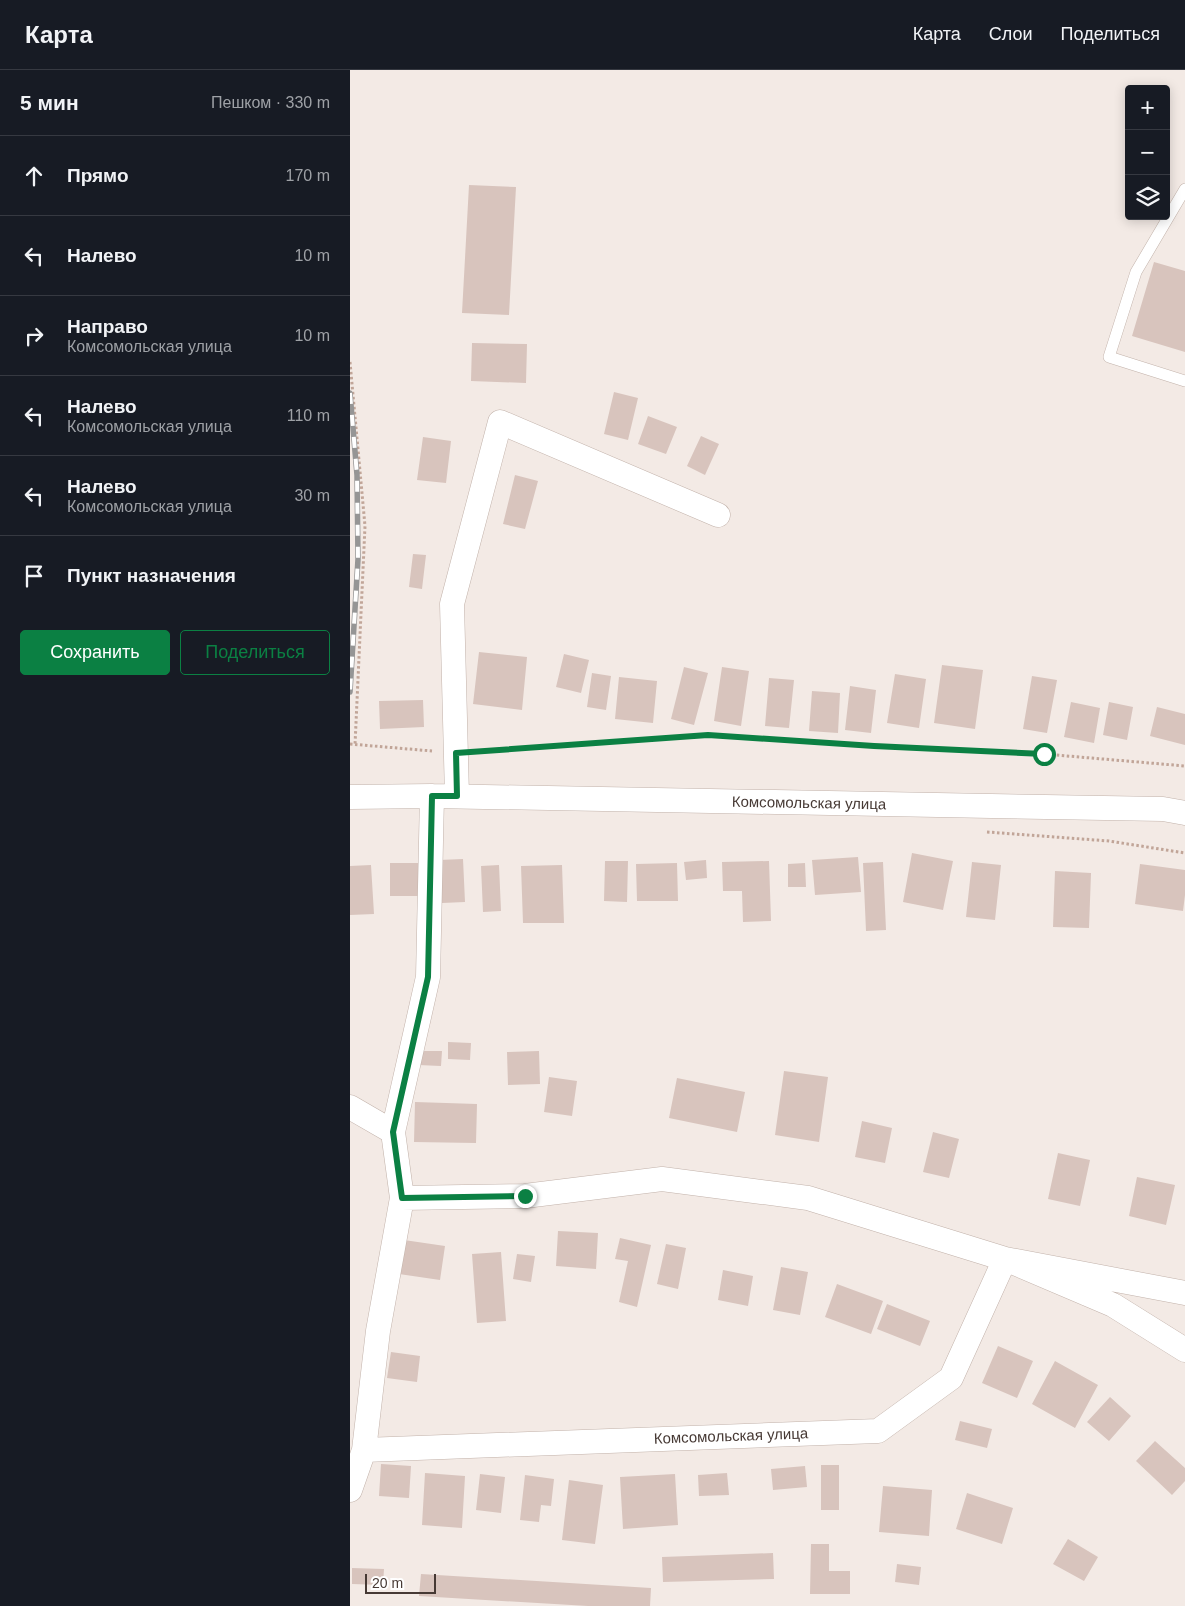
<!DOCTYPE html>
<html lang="ru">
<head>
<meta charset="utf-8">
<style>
  :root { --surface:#171b24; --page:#20242c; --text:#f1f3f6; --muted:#9ea1a6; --line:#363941; --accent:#0b8043 }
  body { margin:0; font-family:Arial,sans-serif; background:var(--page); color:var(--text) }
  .controls { position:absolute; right:15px; top:15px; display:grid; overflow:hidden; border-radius:5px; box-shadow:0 2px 12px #0003 }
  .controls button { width:45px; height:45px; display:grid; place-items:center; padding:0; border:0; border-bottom:1px solid var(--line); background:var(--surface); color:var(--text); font:25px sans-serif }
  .scale { position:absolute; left:15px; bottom:12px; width:71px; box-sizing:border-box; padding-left:5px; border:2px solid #463934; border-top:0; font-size:14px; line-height:18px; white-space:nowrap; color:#463934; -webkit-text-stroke:4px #fff; paint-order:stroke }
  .stop { position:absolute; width:15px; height:15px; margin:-11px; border:4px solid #0b8043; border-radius:50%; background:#fff }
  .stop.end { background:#0b8043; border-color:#fff; box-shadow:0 1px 5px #0008 }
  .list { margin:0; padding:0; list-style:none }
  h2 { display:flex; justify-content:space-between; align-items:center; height:65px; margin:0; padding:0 20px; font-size:21px }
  h2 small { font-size:16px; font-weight:400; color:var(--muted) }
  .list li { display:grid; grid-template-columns:32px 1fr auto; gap:15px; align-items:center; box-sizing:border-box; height:80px; padding:0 20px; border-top:1px solid var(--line) }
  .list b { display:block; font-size:19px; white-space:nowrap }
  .list p { margin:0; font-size:16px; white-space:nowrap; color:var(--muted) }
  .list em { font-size:16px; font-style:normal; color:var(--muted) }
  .actions { display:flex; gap:10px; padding:15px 20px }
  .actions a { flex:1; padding:11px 0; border:1px solid var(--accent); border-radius:5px; text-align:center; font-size:18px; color:var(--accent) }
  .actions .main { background:var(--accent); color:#fff }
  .icon { flex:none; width:28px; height:28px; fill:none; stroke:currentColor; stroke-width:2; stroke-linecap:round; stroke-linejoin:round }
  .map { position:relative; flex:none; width:835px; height:1536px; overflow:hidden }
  header { display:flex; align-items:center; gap:30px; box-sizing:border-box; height:70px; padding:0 25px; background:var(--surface); border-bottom:1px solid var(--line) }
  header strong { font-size:24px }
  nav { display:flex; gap:28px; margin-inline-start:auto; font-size:18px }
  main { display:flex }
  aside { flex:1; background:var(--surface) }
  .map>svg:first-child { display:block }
</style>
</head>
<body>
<header>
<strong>Карта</strong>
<nav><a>Карта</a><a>Слои</a><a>Поделиться</a></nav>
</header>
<main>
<aside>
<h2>5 мин<small>Пешком · 330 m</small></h2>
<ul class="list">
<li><svg class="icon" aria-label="ahead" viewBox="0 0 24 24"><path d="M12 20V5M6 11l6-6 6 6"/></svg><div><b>Прямо</b></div><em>170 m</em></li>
<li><svg class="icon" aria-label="left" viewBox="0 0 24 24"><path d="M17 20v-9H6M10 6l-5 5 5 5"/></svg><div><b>Налево</b></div><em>10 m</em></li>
<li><svg class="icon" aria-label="right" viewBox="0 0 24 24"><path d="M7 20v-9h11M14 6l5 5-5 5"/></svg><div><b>Направо</b><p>Комсомольская улица</p></div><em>10 m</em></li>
<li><svg class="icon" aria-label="left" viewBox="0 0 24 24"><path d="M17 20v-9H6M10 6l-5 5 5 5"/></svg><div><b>Налево</b><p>Комсомольская улица</p></div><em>110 m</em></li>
<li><svg class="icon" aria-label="left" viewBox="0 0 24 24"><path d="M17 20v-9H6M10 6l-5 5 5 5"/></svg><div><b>Налево</b><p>Комсомольская улица</p></div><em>30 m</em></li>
<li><svg class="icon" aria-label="arrive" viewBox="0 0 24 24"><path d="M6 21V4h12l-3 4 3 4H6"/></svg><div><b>Пункт назначения</b></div></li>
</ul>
<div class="actions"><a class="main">Сохранить</a><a>Поделиться</a></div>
</aside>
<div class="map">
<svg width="835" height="1536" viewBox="0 0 835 1536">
  <rect width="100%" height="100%" fill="#f3eae5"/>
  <path fill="#d8c4bd" d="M119 115 166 117 159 245 112 243Z
    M804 192 835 201V282L782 266Z
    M122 273 177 274 176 313 121 311Z
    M264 322 288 328 278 370 254 364Z
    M298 346 327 357 316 384 288 374Z
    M351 366 369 374 355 405 337 396Z
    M73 367 101 371 96 413 67 410Z
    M165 405 188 411 175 459 153 454Z
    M63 484 76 485 72 519 59 517Z
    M129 582 177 587 172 640 123 634Z
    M214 584 239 590 231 623 206 617Z
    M592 595 633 600 625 659 584 653Z
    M334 597 358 603 344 655 321 649Z
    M372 597 399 601 391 656 364 651Z
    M242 603 261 606 256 640 237 637Z
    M545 604 576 609 569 658 537 653Z
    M682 606 707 610 697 663 673 659Z
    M269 607 307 611 303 653 265 649Z
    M419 608 444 610 439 658 415 656Z
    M500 616 526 620 521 663 495 660Z
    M462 621 490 623 488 663 459 661Z
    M73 630 74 657 30 659 29 631Z
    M721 632 750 638 744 673 714 667Z
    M759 632 783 637 777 670 753 665Z
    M807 637 835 644V675L800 666Z
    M562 783 603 791 593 840 553 832Z
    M508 787 511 822 465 825 462 790Z
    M113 789 115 832 92 833 89 790Z
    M356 790 357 808 336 810 334 792Z
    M255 791H278L277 832 254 831Z
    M419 791 421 851 393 852 392 821H373L372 792Z
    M533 792 536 860 516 861 513 793Z
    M622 792 651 795 645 850 616 847Z
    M40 793H71V826H40Z
    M327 793 328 831H287L286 794Z
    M455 793 456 817H438V794Z
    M790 794 835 800V825L833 841 785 834Z
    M21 795 24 844 0 845V796Z
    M149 795 151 841 133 842 131 796Z
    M212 795 214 853H173L171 796Z
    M705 801 741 803 739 858 703 857Z
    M98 972 121 973 120 990 98 989Z
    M69 981H92L91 996 68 995Z
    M189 981 190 1014 158 1015 157 982Z
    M434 1001 478 1007 469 1072 425 1065Z
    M199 1007 227 1011 222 1046 194 1042Z
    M327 1008 395 1022 387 1062 319 1048Z
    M65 1032 127 1034 126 1073 64 1072Z
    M512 1051 542 1058 535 1093 505 1087Z
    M583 1062 609 1069 599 1108 573 1102Z
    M708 1083 740 1090 730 1136 698 1129Z
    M787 1107 825 1115 816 1155 779 1146Z
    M208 1161 248 1163 246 1199 206 1196Z
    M270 1168 301 1175 287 1237 269 1232 278 1191 265 1189Z
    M54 1170 95 1176 90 1210 49 1204Z
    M316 1174 336 1178 328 1219 307 1214Z
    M151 1182 156 1251 127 1253 122 1184Z
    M167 1184 185 1186 181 1212 163 1209Z
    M431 1197 458 1202 450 1245 423 1240Z
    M373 1200 403 1206 398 1236 368 1230Z
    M487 1214 533 1231 521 1264 475 1247Z
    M537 1234 580 1251 570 1276 527 1259Z
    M648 1276 683 1291 667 1328 632 1313Z
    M41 1282 70 1286 67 1312 37 1308Z
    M705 1291 748 1315 725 1358 682 1334Z
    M760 1327 781 1346 759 1371 737 1352Z
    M610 1351 642 1359 637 1378 605 1370Z
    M805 1371 835 1398V1411L822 1425 786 1391Z
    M31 1394 61 1396 59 1428 29 1426Z
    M471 1395H489V1440H471Z
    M455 1396 457 1417 423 1420 421 1399Z
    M75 1403 115 1406 112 1458 72 1455Z
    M377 1403 379 1425 349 1426 348 1405Z
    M130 1404 155 1407 151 1443 126 1440Z
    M325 1404 328 1455 273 1459 270 1407Z
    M175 1405 204 1409 201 1436 191 1435 189 1452 170 1450Z
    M219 1410 253 1415 245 1474 212 1470Z
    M533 1416 582 1420 579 1466 529 1462Z
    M617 1423 663 1438 652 1474 606 1459Z
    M718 1469 748 1487 734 1511 703 1494Z
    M461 1474H479V1501H500V1524H460Z
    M423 1483 424 1509 313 1512 312 1487Z
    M547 1494 571 1497 569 1515 545 1512Z
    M2 1498 34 1499 33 1515 2 1514Z
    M71 1504 301 1518 300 1536H238L69 1526Z"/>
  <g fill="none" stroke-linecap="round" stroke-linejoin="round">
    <defs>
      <path id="lane" d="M835 119 786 202 759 287 835 311"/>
      <path id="street" d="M107 726 102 534 150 352 368 445
        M0 727 82 726 813 739 835 743
        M0 1037 43 1062
        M52 1128 175 1126 312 1109 458 1128 655 1189 763 1235 835 1280
        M14 1380 528 1361 601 1308 655 1189 835 1223
        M0 1420 14 1380 28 1261 52 1128 43 1062 78 907 82 726"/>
    </defs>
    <use href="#lane" stroke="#c2b2aa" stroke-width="12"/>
    <use href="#street" stroke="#c2b2aa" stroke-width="25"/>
    <path stroke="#c1a598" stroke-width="3" stroke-dasharray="2.5 2.5" stroke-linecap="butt" d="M0 292 15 456 5 675
      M0 674 82 681
      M128 682 357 665 524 676 694 684 835 696
      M637 762 759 771 835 783"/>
    <use href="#lane" stroke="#fff" stroke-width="11"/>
    <use href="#street" stroke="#fff" stroke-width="24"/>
    <defs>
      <path id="rail" d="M0 323 7 405 8 489 0 622"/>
    </defs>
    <use href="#rail" stroke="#959595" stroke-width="5.5"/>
    <use href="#rail" stroke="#fff" stroke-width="4" stroke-dasharray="11" stroke-linecap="butt"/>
  </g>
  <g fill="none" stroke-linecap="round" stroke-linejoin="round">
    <path stroke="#0b8043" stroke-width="6" d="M175 1126 52 1128 43 1062 78 907 82 726H107L106 683 358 665 524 676 694 684"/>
  </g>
  <g text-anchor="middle" stroke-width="4" stroke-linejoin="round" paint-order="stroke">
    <g font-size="15" fill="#463934" stroke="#fff">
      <text transform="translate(459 733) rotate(1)" y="5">Комсомольская улица</text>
      <text transform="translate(381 1366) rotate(-2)" y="5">Комсомольская улица</text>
    </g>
  </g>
</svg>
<div class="controls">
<button>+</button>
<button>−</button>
<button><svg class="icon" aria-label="layers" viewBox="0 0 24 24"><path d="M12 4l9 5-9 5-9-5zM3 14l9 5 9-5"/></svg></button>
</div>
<div class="scale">20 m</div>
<div class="stop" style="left:694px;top:684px"></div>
<div class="stop end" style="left:175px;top:1126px"></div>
</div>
</main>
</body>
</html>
